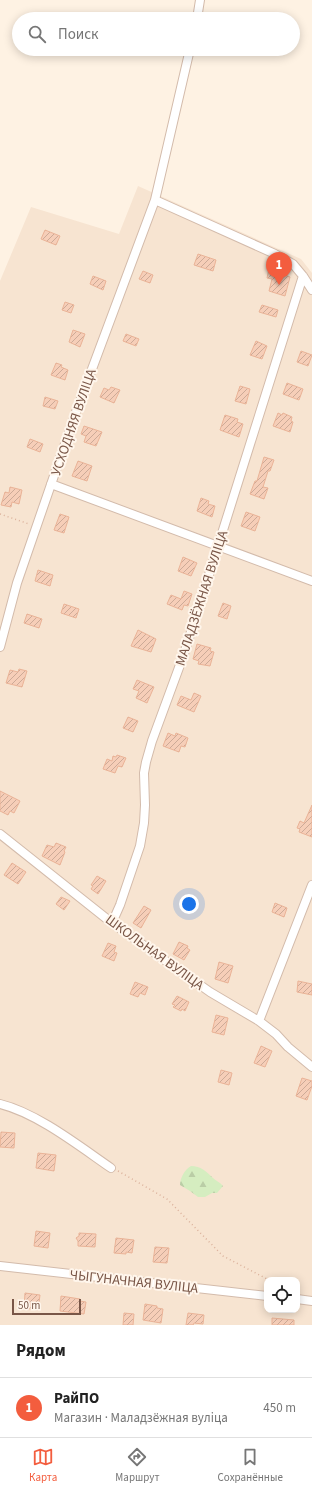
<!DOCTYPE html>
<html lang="ru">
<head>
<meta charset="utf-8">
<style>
  :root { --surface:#fff; --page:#f2f2f2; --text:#222; --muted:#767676; --line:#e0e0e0; --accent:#f35d3e }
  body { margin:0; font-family:"Source Sans 3",sans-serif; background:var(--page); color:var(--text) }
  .controls { position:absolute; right:12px; bottom:12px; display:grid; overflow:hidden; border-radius:8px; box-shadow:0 2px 10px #0003 }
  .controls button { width:36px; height:36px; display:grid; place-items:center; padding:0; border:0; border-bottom:1px solid var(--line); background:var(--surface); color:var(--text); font:20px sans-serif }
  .scale { position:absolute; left:12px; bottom:10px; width:69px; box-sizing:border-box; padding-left:4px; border:2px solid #795647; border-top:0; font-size:11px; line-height:14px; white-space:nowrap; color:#795647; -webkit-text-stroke:3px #fff6ec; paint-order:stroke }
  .you { position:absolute; left:189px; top:904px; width:14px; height:14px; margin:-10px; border:3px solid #fff; border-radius:50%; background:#1a73e8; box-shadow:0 0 0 6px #1a73e833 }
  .badge { display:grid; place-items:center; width:26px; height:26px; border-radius:50%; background:var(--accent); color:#fff; font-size:13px; font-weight:700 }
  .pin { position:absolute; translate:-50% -33px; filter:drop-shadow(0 1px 2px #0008) }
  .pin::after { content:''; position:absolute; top:21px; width:14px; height:12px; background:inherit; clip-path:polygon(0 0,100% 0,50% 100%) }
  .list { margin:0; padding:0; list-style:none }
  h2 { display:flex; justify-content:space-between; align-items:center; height:52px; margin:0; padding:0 16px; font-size:17px }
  h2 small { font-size:13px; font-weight:400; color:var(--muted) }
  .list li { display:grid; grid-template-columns:26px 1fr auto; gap:12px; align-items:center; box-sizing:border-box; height:60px; padding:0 16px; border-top:1px solid var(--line) }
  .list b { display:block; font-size:15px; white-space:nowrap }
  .list p { margin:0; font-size:13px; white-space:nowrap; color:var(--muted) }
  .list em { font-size:13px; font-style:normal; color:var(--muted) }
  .icon { flex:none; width:22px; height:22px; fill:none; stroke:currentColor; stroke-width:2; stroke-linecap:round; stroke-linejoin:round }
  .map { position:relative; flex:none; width:312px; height:1325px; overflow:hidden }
  .search { position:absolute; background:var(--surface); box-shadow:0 2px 10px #0003; left:12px; right:12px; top:12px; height:44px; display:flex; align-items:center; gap:10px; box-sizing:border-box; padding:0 14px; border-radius:22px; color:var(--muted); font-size:15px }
  .sheet { height:112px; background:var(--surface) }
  nav { display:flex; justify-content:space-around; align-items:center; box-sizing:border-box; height:56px; border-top:1px solid var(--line); background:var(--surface); font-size:11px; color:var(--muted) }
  nav a { display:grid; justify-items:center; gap:2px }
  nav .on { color:var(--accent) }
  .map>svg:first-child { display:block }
</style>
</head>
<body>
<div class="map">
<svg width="312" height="1325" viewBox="0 0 312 1325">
  <defs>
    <pattern id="forest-firs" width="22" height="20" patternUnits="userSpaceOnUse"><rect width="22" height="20" fill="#d5edc0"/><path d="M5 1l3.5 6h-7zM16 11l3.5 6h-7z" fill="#bacda6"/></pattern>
    <pattern id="building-hatch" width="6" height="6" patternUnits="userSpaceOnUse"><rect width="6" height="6" fill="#f6ceb8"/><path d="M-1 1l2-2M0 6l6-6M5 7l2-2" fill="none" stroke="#ccaa97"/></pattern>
  </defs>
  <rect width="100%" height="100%" fill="#fef2e3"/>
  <path fill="#f7e4d1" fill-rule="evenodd" d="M138 186 301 259 312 273V1325H0V281L31 207 119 234ZM267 1280H297V1310H267Z"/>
  <path fill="url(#forest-firs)" d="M191 1166C201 1166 206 1171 213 1178 216 1181 220 1182 223 1186L217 1193H212L205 1197H198L190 1191 180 1185C180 1178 185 1169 191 1166Z"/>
  <path fill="url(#building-hatch)" stroke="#eab397" d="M45 230 60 236 56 245 41 239Z
    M198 254 216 260 213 271 194 265Z
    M269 269 290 277 285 296 269 291 272 279 267 278Z
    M143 271 153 275 150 283 139 279Z
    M93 276 106 281 103 290 90 284Z
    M65 302 74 305 71 313 62 310Z
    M262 305 278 310 276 317 259 312Z
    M73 330 85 334 80 347 69 342Z
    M126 334 139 339 136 346 123 341Z
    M256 341 267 346 262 359 250 355Z
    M301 351 312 355 308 366 297 362Z
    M56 363 62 365 61 367 68 370 65 380 51 375Z
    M287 383 303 389 299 400 283 394Z
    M240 386 250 389 246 404 235 401Z
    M111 387 120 390 114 403 100 397 104 388 109 390Z
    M45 397 58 401 55 409 43 406Z
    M278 413 282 415 283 413 292 417 291 421 293 422 290 432 273 426Z
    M225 415 238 419 237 422 243 424 239 437 220 430Z
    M84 426 102 432 96 446 84 442 86 436 81 434Z
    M30 439 43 444 40 452 27 447Z
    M264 457 274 460 270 471H268L263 487 268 488 264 499 250 494 255 481H257Z
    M78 461 92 466 87 481 72 476Z
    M10 487 22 490 19 504 12 502 11 507 1 505 5 492 9 493Z
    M201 498 209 501 208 504 215 506 212 517 197 511Z
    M246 512 260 517 255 531 241 526Z
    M60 514 69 517 64 533 54 530Z
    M183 557 197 563 191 576 178 571Z
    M38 570 53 575 50 586 35 581Z
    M184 591 192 594 188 606 184 605 182 610 167 604 171 595 181 599Z
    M223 603 231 606 227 619 218 616Z
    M64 604 79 609 76 618 61 613Z
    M27 614 42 619 39 628 24 623Z
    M138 630 156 639 151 652 131 646Z
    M197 644 211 648 210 651 214 652 210 666 198 664 199 661 193 659Z
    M19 669 27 671 22 687 6 683 10 670 18 672Z
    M137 680 154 687 147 703 136 698 139 691 133 689Z
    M194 693 201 696 194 712 177 705 181 696 191 700Z
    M128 717 138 721 133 732 123 728Z
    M168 733 175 736 176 733 188 738 185 747 181 746 179 752 163 746Z
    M117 755 126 758 122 767 118 766 115 773 103 769 107 759 112 761 113 756 116 757Z
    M0 791 20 801 14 813 10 811 8 815 0 811Z
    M312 805V837L299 832 300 829 297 828 300 821 304 823Z
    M56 843 66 847 64 851 65 852 60 865 42 856 47 845 54 847Z
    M12 863 26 872 18 884 4 875Z
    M97 876 106 881 98 894 91 889 93 886 91 885Z
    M61 897 70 901 64 910 56 904Z
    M275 903 287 908 284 917 272 912Z
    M144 906 151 910 141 928 133 923Z
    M179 942 188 946 187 948 190 950 184 960 173 954Z
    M108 943 116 946 114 952 117 953 114 961 102 956Z
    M219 962 233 966 228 983 215 979Z
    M298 981 312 984V995L297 992Z
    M135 982 148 987 145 995 140 993 138 997 130 994Z
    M177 996 189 1002 185 1011 182 1009 181 1011 173 1007 175 1005 172 1004Z
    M216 1015 228 1018 224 1035 212 1032Z
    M261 1046 272 1051 265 1067 254 1063Z
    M221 1070 232 1073 229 1085 218 1082Z
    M302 1078 312 1081V1086L307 1100 296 1096Z
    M1 1132 15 1133 14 1148 0 1147Z
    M38 1153 56 1155 54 1171 36 1168Z
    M36 1231 50 1233 48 1248 34 1246Z
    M79 1233 96 1234 95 1247 78 1246V1241L76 1238 79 1236Z
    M116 1238 134 1240 132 1253 126 1252V1254L114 1253Z
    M155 1247 169 1248 167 1263 153 1262Z
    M25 1293 40 1295 38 1310 24 1308Z
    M61 1296 80 1299V1301L86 1302 84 1314 60 1311Z
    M145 1304 157 1306V1308L163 1309 161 1323 143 1320Z
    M124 1313 134 1314 133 1325H123Z
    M188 1313 204 1315 203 1324 194 1323 193 1325H186Z
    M272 1318 294 1320V1325H272Z"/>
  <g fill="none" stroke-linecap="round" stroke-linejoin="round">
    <defs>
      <path id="street" d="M197 19 200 0
        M155 200 275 254 293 264 303 276 312 290
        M51 484 312 581
        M0 647 17 583 76 412 155 200 190 49
        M0 834 112 923 210 992 259 1021 276 1034 288 1047 312 1067
        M112 923 120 905 140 846 144 823 145 805 144 773 146 762 152 741 184 654 303 276
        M259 1021 312 885
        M0 1104C37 1113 79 1146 111 1168
        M0 1266 267 1296
        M297 1299 312 1301"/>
    </defs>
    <use href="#street" stroke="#d3bbab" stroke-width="10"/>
    <path stroke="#dbb19b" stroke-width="1.5" stroke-dasharray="1 3" stroke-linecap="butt" d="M0 514 29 524
      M118 1171 167 1199 223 1256 269 1280"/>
    <use href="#street" stroke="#fff" stroke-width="8"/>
  </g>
  <g text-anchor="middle" stroke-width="4" stroke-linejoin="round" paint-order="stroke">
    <g font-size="14" fill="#795647" stroke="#fff6ec">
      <text transform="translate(73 422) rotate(-71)" y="5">УСХОДНЯЯ ВУЛІЦА</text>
      <text transform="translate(201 598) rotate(-72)" y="5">МАЛАДЗЁЖНАЯ ВУЛІЦА</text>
      <text transform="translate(155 952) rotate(36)" y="5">ШКОЛЬНАЯ ВУЛІЦА</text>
      <text transform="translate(134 1281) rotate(6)" y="5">ЧЫГУНАЧНАЯ ВУЛІЦА</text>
    </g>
  </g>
</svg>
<div class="controls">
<button><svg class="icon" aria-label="locate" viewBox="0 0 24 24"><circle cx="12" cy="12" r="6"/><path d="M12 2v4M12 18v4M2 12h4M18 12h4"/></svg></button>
</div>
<div class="scale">50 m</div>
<div class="you"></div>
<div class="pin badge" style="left:279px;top:285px">1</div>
<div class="search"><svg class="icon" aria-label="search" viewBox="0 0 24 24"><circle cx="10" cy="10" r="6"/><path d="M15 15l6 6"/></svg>Поиск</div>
</div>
<section class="sheet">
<h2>Рядом<small></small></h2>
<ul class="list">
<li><span class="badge">1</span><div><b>РайПО</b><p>Магазин · Маладзёжная вуліца</p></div><em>450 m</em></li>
</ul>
</section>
<nav>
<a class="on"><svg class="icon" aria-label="map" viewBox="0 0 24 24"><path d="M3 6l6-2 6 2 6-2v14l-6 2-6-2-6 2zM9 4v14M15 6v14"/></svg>Карта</a>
<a><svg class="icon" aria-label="directions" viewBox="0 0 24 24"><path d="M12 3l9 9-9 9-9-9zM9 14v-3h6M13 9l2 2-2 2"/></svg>Маршрут</a>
<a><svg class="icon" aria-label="saved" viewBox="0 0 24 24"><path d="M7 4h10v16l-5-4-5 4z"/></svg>Сохранённые</a>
</nav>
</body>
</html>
